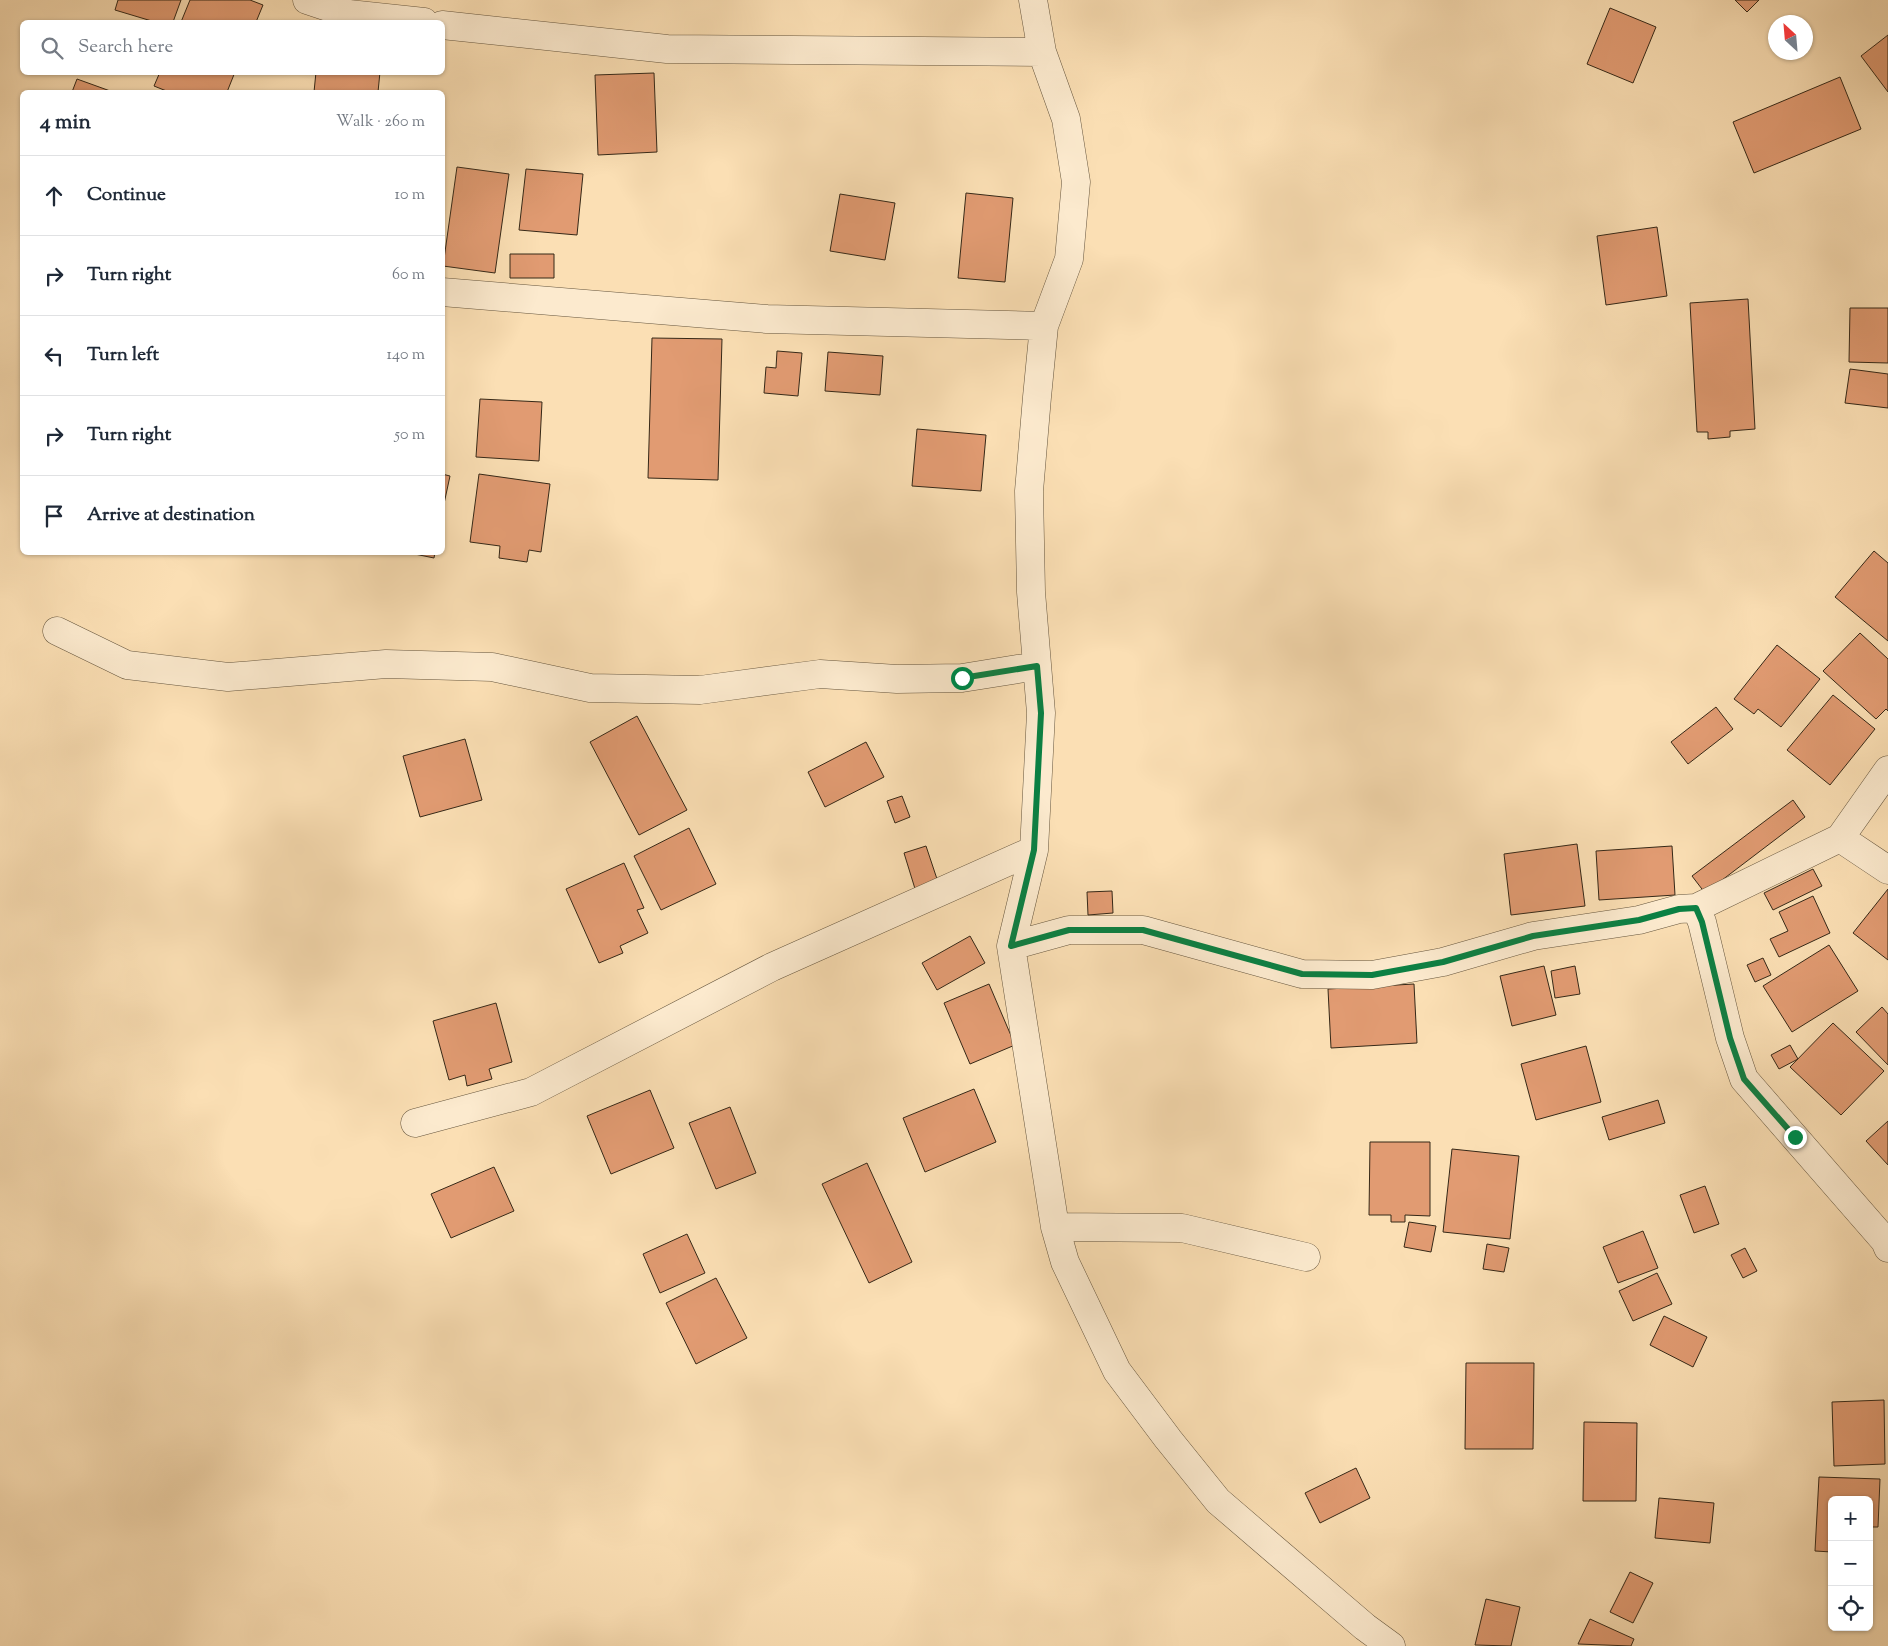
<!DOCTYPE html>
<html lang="en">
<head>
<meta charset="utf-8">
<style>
  :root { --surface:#fff; --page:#f2f2f3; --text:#1f2937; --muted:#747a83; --line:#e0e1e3 }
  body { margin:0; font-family:"Sorts Mill Goudy",serif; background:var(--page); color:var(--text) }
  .controls { position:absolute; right:15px; bottom:15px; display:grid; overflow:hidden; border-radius:8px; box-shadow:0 1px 4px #0004 }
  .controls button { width:45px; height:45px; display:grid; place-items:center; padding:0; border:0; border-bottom:1px solid var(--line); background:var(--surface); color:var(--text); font:25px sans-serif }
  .compass { position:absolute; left:1768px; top:15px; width:45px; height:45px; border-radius:50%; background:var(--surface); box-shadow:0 1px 4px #0004; rotate:334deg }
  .stop { position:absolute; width:15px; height:15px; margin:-11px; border:4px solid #0b8043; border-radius:50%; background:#fff }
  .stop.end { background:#0b8043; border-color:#fff; box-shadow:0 1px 5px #0008 }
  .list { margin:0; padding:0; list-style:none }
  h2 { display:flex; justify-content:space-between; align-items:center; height:65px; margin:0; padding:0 20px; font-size:21px }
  h2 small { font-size:16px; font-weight:400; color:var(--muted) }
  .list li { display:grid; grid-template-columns:32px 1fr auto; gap:15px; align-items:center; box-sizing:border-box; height:80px; padding:0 20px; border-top:1px solid var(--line) }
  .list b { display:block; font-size:19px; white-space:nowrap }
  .list em { font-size:16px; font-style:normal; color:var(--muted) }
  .icon { flex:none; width:28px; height:28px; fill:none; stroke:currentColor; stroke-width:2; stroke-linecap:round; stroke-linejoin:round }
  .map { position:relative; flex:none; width:1888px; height:1646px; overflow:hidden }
  .search { position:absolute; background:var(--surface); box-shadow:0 1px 4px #0004; left:20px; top:20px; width:425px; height:55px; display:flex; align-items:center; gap:12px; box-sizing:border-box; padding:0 18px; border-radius:8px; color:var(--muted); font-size:19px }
  .panel { position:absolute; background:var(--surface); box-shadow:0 1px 4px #0004; left:20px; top:90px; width:425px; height:465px; border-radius:8px }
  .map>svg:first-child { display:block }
</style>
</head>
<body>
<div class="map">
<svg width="1888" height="1646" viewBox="0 0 1888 1646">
  <rect width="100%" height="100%" fill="#fbdfb4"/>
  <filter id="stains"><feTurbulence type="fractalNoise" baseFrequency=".004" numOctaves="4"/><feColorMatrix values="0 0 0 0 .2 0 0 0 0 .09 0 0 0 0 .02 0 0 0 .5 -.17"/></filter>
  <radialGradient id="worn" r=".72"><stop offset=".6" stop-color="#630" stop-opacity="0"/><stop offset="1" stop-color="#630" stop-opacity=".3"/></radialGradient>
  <path fill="#e19b72" stroke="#352817" d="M118 0H181L173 22H155L115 10Z
    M190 0H250L263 5 256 22H181Z
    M1735 0H1759L1747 12Z
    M1610 8 1656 27 1633 83 1587 64Z
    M1888 35V92L1861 56Z
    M160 72H235L227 92H169L154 86Z
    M316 72H380L378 92H314Z
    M654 73 657 152 598 155 595 75Z
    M1840 77 1861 129 1754 173 1733 122Z
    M77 79 113 92H72Z
    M457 167 509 174 495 273 443 266Z
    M526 169 583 174 577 235 519 230Z
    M966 193 1013 198 1005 282 958 278Z
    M840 194 895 203 885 260 830 251Z
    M1657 227 1667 296 1606 305 1597 236Z
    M510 254H554V278H510Z
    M1748 299 1755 429 1730 431V437L1708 439V432H1697L1690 303Z
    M1850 308H1888V363L1849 362Z
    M652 338 722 339 718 480 648 478Z
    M777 351 802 353 798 396 764 393 766 367 776 368Z
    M828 352 883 356 880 395 825 391Z
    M1850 369 1888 374V408L1845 403Z
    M480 399 542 402 539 461 476 457Z
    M917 429 986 435 981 491 912 486Z
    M442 474 450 476 442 513Z
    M479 474 550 484 541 552 529 550 527 562 499 558 500 546 470 542Z
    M1874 551 1888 563V641L1835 597Z
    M405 552H435L434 558Z
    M1860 633 1888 659V711L1886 709 1876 719 1823 671Z
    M1777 645 1820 679 1781 727 1758 709 1754 714 1734 699Z
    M1833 695 1875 729 1830 785 1787 750Z
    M1716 707 1733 729 1688 764 1671 742Z
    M637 716 687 810 639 835 590 742Z
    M465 739 482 800 420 817 403 756Z
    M866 742 884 777 825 807 808 772Z
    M902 796 910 817 895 823 887 801Z
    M1793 800 1805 817 1705 893 1692 876Z
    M689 828 716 884 661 910 634 856Z
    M1577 844 1585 906 1511 915 1504 854Z
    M926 846 939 885 916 892 904 853Z
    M1672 846 1675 895 1599 900 1596 851Z
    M624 863 644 908 637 910 648 933 620 946 623 953 599 963 566 889Z
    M1813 869 1822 886 1773 910 1764 893Z
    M1888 889V960L1853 933Z
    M1112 891 1113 913 1088 915 1087 892Z
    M1813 896 1830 933 1779 957 1770 939 1788 931 1779 912Z
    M970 936 985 963 937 990 922 963Z
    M1829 945 1858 991 1792 1032 1763 986Z
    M1763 958 1771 975 1755 982 1747 965Z
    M1544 966 1556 1015 1512 1026 1500 976Z
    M1575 966 1580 994 1555 998 1551 971Z
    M989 984 1015 1045 970 1064 944 1003Z
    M1414 984 1417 1043 1331 1048 1328 989Z
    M496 1003 512 1062 489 1069 492 1079 467 1086 465 1075 449 1080 433 1021Z
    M1882 1007 1888 1014V1065L1856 1032Z
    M1833 1023 1884 1071 1841 1115 1790 1067Z
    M1790 1045 1798 1059 1779 1069 1771 1055Z
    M1586 1046 1601 1102 1536 1120 1521 1064Z
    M974 1089 996 1142 925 1172 903 1118Z
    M650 1090 674 1148 611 1174 587 1116Z
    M1658 1100 1665 1123 1609 1140 1602 1117Z
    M730 1107 756 1173 716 1189 689 1123Z
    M1888 1121V1165L1866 1141Z
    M1370 1142H1430V1216L1405 1215V1222H1391V1215H1369Z
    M1452 1149 1519 1156 1510 1239 1443 1232Z
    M867 1163 912 1262 869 1283 822 1184Z
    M494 1167 514 1211 451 1238 431 1194Z
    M1705 1186 1719 1224 1694 1233 1680 1195Z
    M1409 1222 1436 1226 1431 1252 1404 1247Z
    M1643 1231 1658 1268 1618 1283 1603 1247Z
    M687 1234 705 1273 660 1293 643 1254Z
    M1487 1244 1509 1248 1504 1272 1483 1269Z
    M1745 1248 1757 1271 1743 1278 1731 1255Z
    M1657 1273 1672 1304 1633 1321 1619 1291Z
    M716 1278 747 1338 696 1364 666 1303Z
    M1664 1316 1707 1337 1693 1367 1650 1345Z
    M1466 1363H1534L1533 1449H1465Z
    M1884 1400 1885 1464 1834 1466 1832 1402Z
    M1584 1422 1637 1423 1636 1501H1583Z
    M1356 1468 1370 1498 1320 1523 1305 1493Z
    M1819 1477 1880 1479 1878 1527H1869V1500H1832V1552L1815 1551Z
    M1659 1498 1714 1503 1710 1543 1655 1538Z
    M1630 1572 1653 1583 1633 1623 1610 1612Z
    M1486 1599 1520 1607 1511 1646 1475 1645Z
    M1590 1619 1634 1639 1631 1646 1578 1644Z"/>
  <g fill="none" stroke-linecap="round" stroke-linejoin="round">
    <defs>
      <path id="minor" d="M307 0 349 14 424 22
        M1033 0 1042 52 1066 119 1076 182 1069 259 1044 326 1037 397 1029 491 1031 592 1041 713 1034 850 1011 946 1055 1227 1065 1262 1117 1371 1168 1439 1218 1501 1365 1627 1391 1646
        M442 25 667 49 1042 52
        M442 292 767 319 1044 326
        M57 631 127 665 228 677 386 664 492 667 590 688 700 690 820 674 897 679 962 678 1037 666
        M1840 838 1888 870
        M1696 908 1840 838 1888 770
        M1011 946 1069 930H1143L1302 974 1372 975 1443 962 1533 936 1639 920 1679 909 1696 908 1702 922 1730 1038 1744 1079 1885 1241 1888 1248
        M415 1123 531 1092 772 967 1034 850
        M1055 1227 1182 1228 1306 1257"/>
    </defs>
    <use href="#minor" stroke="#66563e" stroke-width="29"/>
    <use href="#minor" stroke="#fceace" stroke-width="28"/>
  </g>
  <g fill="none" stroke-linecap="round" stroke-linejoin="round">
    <path stroke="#0b8043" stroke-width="6" d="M962 678 1037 666 1041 713 1034 850 1011 946 1069 930H1143L1302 974 1372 975 1443 962 1533 936 1639 920 1679 909 1696 908 1702 922 1730 1038 1744 1079 1795 1137"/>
  </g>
  <rect width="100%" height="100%" filter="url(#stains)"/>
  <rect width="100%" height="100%" fill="url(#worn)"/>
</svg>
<div class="controls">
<button>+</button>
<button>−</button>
<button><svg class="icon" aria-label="locate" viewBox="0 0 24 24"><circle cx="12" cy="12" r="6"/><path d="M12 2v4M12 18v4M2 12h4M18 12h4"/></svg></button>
</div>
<svg class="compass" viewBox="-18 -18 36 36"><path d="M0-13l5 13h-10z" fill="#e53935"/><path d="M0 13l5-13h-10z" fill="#747a83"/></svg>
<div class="stop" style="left:962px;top:678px"></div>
<div class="stop end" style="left:1795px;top:1137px"></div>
<div class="search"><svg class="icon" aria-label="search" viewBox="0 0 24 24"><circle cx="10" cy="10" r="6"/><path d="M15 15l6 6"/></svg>Search here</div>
<section class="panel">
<h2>4 min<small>Walk · 260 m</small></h2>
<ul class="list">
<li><svg class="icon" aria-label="ahead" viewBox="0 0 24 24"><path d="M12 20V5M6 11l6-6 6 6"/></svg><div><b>Continue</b></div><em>10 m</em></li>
<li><svg class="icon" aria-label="right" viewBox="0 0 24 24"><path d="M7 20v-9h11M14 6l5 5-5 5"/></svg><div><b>Turn right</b></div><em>60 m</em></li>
<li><svg class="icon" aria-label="left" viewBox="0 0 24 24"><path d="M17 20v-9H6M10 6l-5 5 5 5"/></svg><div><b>Turn left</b></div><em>140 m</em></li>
<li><svg class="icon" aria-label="right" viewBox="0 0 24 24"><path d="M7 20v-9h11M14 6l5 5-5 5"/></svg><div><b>Turn right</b></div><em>50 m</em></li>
<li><svg class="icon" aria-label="arrive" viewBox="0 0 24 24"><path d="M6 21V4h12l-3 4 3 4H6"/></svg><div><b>Arrive at destination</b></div></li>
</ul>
</section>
</div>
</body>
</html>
